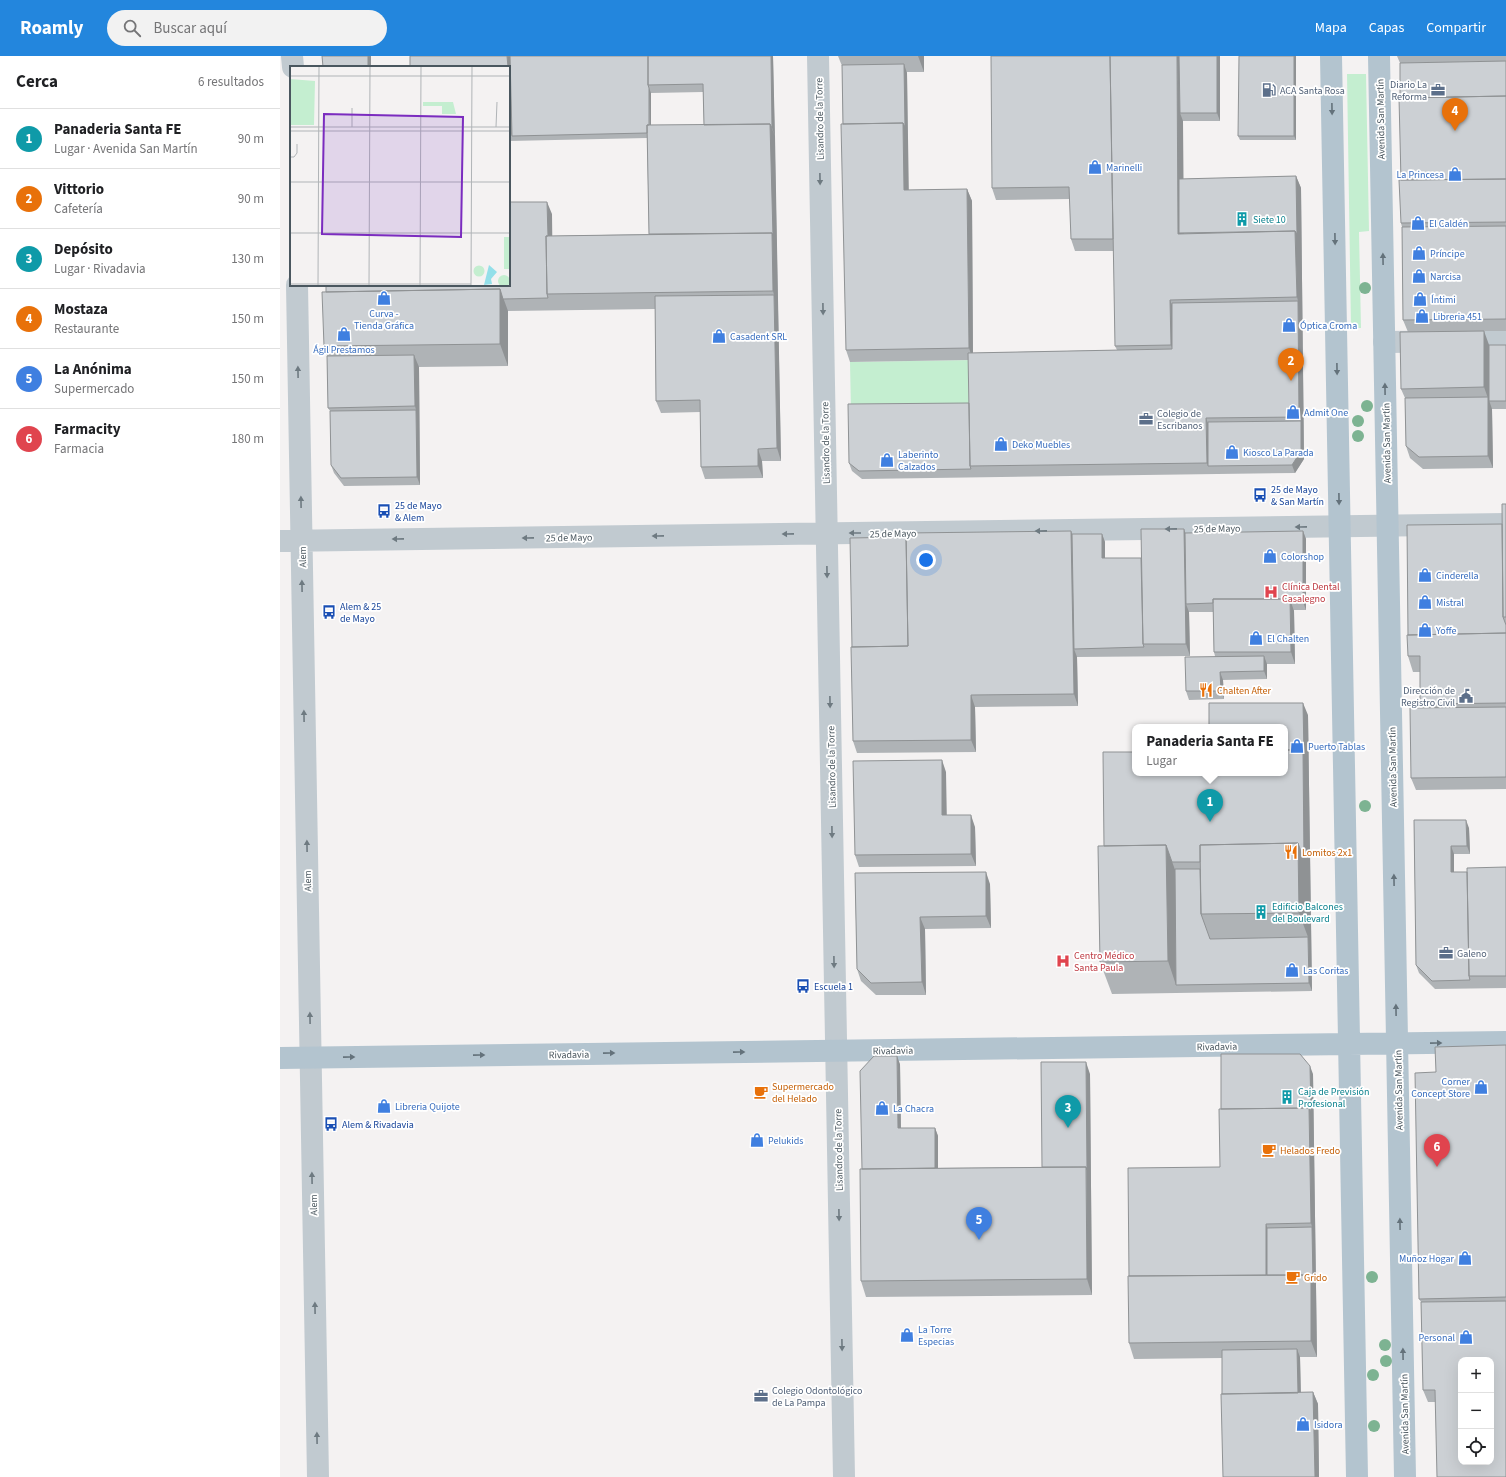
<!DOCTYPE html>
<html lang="es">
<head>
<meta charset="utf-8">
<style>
  :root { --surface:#fff; --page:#f2f2f2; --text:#202124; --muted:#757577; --line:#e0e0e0; --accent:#2386dd }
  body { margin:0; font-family:"Source Sans 3",sans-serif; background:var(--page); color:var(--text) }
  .controls { position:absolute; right:12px; bottom:12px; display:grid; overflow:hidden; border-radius:8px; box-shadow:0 4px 16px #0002 }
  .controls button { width:36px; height:36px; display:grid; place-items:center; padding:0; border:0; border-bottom:1px solid var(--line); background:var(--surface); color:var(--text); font:20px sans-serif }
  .you { position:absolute; left:646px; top:504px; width:14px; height:14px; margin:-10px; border:3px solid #fff; border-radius:50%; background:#1a73e8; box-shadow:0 0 0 6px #1a73e833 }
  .badge { display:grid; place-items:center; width:26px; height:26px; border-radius:50%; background:var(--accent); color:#fff; font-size:13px; font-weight:700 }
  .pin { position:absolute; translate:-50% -33px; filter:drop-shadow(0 1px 2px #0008) }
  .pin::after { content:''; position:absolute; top:21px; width:14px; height:12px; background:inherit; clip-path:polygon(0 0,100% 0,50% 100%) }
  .popup { position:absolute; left:852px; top:668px; width:156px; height:52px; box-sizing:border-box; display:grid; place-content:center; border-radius:8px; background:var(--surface); filter:drop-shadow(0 1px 3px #0005); font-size:13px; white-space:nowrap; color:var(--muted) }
  .popup b { font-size:15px; color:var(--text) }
  .popup::after { content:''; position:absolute; left:50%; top:100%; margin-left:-8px; border:8px solid transparent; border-top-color:var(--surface) }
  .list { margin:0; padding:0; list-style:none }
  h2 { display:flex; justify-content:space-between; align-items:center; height:52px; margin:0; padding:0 16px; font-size:17px }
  h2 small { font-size:13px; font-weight:400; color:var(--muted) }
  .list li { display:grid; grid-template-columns:26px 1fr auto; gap:12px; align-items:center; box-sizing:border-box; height:60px; padding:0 16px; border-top:1px solid var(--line) }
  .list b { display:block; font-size:15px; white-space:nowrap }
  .list p { margin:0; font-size:13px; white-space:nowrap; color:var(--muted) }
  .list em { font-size:13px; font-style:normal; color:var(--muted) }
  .icon { flex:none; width:22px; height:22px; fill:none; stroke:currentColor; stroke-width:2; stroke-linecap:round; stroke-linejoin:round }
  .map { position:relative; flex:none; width:1226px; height:1421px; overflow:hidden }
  header { display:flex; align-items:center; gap:24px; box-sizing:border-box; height:56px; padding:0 20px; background:var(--accent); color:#fff }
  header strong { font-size:19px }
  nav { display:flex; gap:22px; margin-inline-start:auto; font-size:14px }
  .search { width:280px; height:36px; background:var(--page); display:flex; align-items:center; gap:10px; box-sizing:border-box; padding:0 14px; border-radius:22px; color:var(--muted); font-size:15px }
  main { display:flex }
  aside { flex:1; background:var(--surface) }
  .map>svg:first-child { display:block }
</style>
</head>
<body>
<header>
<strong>Roamly</strong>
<div class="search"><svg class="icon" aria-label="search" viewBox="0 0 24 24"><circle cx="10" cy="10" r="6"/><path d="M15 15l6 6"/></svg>Buscar aquí</div>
<nav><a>Mapa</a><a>Capas</a><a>Compartir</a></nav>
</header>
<main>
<aside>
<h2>Cerca<small>6 resultados</small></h2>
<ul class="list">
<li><span class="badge" style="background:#0f9aa8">1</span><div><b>Panaderia Santa FE</b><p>Lugar · Avenida San Martín</p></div><em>90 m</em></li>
<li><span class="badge" style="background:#e8710a">2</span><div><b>Vittorio</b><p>Cafetería</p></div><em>90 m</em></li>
<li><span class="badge" style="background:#0f9aa8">3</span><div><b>Depósito</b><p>Lugar · Rivadavia</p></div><em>130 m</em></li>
<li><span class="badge" style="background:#e8710a">4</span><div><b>Mostaza</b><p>Restaurante</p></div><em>150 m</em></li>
<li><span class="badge" style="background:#3f7fe0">5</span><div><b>La Anónima</b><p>Supermercado</p></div><em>150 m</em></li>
<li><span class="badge" style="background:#e0444e">6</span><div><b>Farmacity</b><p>Farmacia</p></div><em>180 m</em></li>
</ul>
</aside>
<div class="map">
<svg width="1226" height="1421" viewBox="0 0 1226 1421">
  <rect width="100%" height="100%" fill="#f4f2f2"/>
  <path fill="#c4eed0" d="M1067 18H1086L1089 175 1079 176 1081 272H1071Z
    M693 304 694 355 571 357 570 306Z"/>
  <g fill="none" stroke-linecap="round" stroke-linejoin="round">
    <path stroke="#c1cad0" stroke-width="22" d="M12 0 13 11
      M538 0 564 1421
      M17 229 38 1421
      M1104 286 1226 285
      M0 485 1226 468"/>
    <path stroke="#b3c4cf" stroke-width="22" d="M1051 0 1077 1421
      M1099 0 1125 1421
      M0 1002 1226 986"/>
  </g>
  <g fill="#7db392">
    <circle cx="1085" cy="232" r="6"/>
    <circle cx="1087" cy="350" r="6"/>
    <circle cx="1078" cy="365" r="6"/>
    <circle cx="1078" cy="380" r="6"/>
    <circle cx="1085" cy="750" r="6"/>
    <circle cx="1092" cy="1221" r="6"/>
    <circle cx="1105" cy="1289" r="6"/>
    <circle cx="1106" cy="1305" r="6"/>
    <circle cx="1093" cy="1319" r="6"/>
    <circle cx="1094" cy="1370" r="6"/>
  </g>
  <path fill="#afb3b6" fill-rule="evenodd" d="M130 0H493L501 405H482L483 422 425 423 421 411 420 356 381 357 376 345 375 253 228 255V310L139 311 140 429 64 430 54 417 51 409 50 355 48 352 47 300 44 290 46 236 272 158V180L369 178 367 82 229 85V11ZM423 36 424 69H371V37Z
    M558 0H644V16H627L628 134 687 133 692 145 693 297 837 294 835 290 834 195H795L791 183 790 143 716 144 712 132 940 0V65H903V123L1016 120 1021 132 1024 403 1015 417 582 423 572 415 569 407 689 347V304L570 306 566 294 562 10Z
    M1016 0V84H960L958 80Z
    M1117 0H1226V275H1187L1209 289H1226V353H1212L1213 412 1143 413 1130 402 1126 390 1125 342 1121 333 1128 276 1123 264 1122 171 1121 167 1120 7Z
    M1226 448V733L1136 734 1131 722 1142 652 1140 648V616H1133L1128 600V579L1222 468Z
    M904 473 905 477 1023 475 1026 483V554H1014L1015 608H987V623L943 624 944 643 909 644 906 635 935 600 934 596 933 556H909L910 600 797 601 798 650 695 651 696 696 577 697 573 685 572 591 626 481 791 475 792 478H822L825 486V502H861Z
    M1028 659 1032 935 832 938 820 906 824 790 1005 717Z
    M666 716V759L695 771 696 810 579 811 575 799Z
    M1134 764 1189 772 1190 798H1174V816H1187L1226 811V932L1155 933 1139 917 1136 909Z
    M575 817 710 828 711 872 645 873 646 939H596L581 925 577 913Z
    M1226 989V1421L1155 1346H1148L1143 1334 1141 1246 1139 1243 1156 1016Z
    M620 1008 621 1072H655L658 1080V1112L762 1111 810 1018 812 1239 586 1241 581 1225 582 1113Z
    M1033 1018 1037 1301H1020L1021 1337 1033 1336 1038 1348 1039 1421H943L942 1302 854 1303 849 1287V1220L940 1111 941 1053Z"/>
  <path fill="#8f9294" d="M88 0H91V11H88Z
    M227 0H232V80L229 73V11H228Z
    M491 0H493L495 80 492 72Z
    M638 0H644V16Z
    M897 0H902L900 57 903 65 904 181 898 178Z
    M937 0H940V65L937 57Z
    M1014 0H1016V84L1014 80Z
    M624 8 627 17 629 146 624 134 623 67Z
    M369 32 371 37V81L370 77Z
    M490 68 495 80 501 405 497 392 494 239 493 235Z
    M1016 120 1021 132 1024 403 1015 417 1012 409 1021 365 1019 361 1018 245 1017 241 1015 175Z
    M687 133 692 145 693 304 689 292Z
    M267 146 272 158 273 238H268Z
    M220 233 228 255V310L220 288Z
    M890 244 896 259 897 305 891 289Z
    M1204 275 1212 297 1209 345 1204 331Z
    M134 299 139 311 140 429 137 421 136 354 135 350Z
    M1208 341 1212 353 1213 412 1208 400Z
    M926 362 931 375 928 410 927 407Z
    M478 393 482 405 483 422 478 410Z
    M904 473 908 485 906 548 909 556 910 600 906 588Z
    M791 475 795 487 794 593 797 601 798 650 794 638Z
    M1023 475 1026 483V554L1023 546Z
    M822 478 825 486V511L822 502Z
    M1010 543 1014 555 1015 608 1011 596Z
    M984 600 987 608V623L984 615Z
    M940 616 943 624 944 643 941 635Z
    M691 639 695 651 696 696 691 684Z
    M1023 647 1028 659 1032 935 1029 927 1028 881 1019 857 1018 787 1023 694Z
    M662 704 666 716 667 771 662 759Z
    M691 759 695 771 696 810 691 798Z
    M1186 764 1189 772 1190 798 1187 790Z
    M886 789 898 822 896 929 888 905Z
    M1171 790 1174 798V824L1171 816Z
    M706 816 710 828 711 872 706 860Z
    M640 861 645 873 646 939 642 926Z
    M617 1000 620 1008 621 1081 618 1072Z
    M806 1006 810 1018 812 1239 807 1223Z
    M1030 1010 1033 1018 1037 1301 1031 1285V1219L1032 1171 1031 1167 1029 1052Z
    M655 1072 658 1080V1128L655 1120Z
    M986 1168 990 1180V1226L986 1222Z
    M1017 1293 1020 1301 1021 1349 1018 1340Z
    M1033 1336 1038 1348 1039 1421H1035Z"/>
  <path fill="#ccd0d4" stroke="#8f9294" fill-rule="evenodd" d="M42 0H88V11H43Z
    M130 0H227L228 11H130Z
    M230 0H368V29L369 32V69H367V77L232 80Z
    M368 0H491L492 72 490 68 424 69 423 28 368 29Z
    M711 0H830L833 183H791L789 131 712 132Z
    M830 0H897L898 178 1015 175 1017 241 890 244 891 289 835 290Z
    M899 0H937V57H900Z
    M959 0H1014V80H958Z
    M1226 5V40L1120 42V7Z
    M624 8 625 71 623 67 563 68 562 9Z
    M1226 40V123L1121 124 1119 42Z
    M623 67 624 134 687 133 689 292 566 294 561 68Z
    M490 68 493 180 492 177 369 178 367 69Z
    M1016 120 1017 178 1015 175 899 177V123Z
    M1226 123V166L1121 167 1119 124Z
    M229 146H267L268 180H266L267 238 268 242 223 243 220 233 46 236V229H229Z
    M1226 170V263L1123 264 1122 171Z
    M492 177 493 235 267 238 266 180Z
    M220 233V288L44 290 42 236Z
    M494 239 497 392 478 393V410L421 411 420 344 376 345 375 240Z
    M1018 245 1019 361 926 362 927 407 690 410 688 297 892 293V247Z
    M1204 275V331L1121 333 1120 276Z
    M1209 289H1226V345H1209Z
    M134 299 135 350 48 352 47 300Z
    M1208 341V400L1139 401 1126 390 1125 342Z
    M689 347 690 410 691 413 579 415 569 407 568 348Z
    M136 354 137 421 61 422 51 409 50 355Z
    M1021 365V395L1012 409 928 410V366Z
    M1222 448H1226V561H1223Z
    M1222 468 1223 561 1226 569V577L1128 579 1127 469Z
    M861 473H904L906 588H863Z
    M791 475 794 638 691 639V684L573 685 571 591 628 590 626 477Z
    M1023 475V546H1011L1010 543H933V547L906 548 905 477Z
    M792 478H822V502H861L863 588 864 591 794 593Z
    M626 481 628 590 572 591 570 482Z
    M933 543H1010L1011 596H934Z
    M1226 577V647L1140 648V600H1128L1127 579Z
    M984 600V615L940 616 941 635H906L905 601Z
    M929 647H1023L1024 698 1023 694H1005V671H929Z
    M1226 651V721L1131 722 1130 652Z
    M1005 694H1023L1024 804 1018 787 920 789V806H892L886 789 824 790 823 696H855V717H1005Z
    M662 704V759H691V798L575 799 573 705Z
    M1134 764H1186L1187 790H1171V816H1187L1189 920 1190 924 1152 925 1136 909Z
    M1018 787 1019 857 921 858 920 789Z
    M886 789 888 905 820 906 818 790Z
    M1226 811V920H1189L1187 812Z
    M895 813H920L921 858 930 883 1028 881 1029 927 896 929Z
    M706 816V860L640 861 642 926 591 927 577 913 575 817Z
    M1226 989V1241L1139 1243 1135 1017 1156 1016 1155 991Z
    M941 998H1020L1030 1010 1031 1056 1029 1052 941 1053Z
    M594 1000H617L618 1072H655V1112L582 1113 580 1015Z
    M761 1006H806L807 1114 806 1111H762Z
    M1029 1052 1031 1167 986 1168V1219L849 1220 848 1112 940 1111 939 1053Z
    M806 1111 807 1223 581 1225 580 1113Z
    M1032 1171 1033 1226 1031 1219H987V1172Z
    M1031 1219V1285L849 1287 848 1220Z
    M1226 1245V1421H1157L1155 1334H1143L1141 1246ZM1181 1304H1211V1406H1181Z
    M1017 1293 1018 1337 942 1338V1294Z
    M1033 1336 1035 1421H943L941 1338Z"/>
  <defs><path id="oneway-solid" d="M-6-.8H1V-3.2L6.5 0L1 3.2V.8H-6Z"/></defs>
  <g fill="#64727b">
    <use href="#oneway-solid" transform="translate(1052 53) rotate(89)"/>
    <use href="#oneway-solid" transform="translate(1055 183) rotate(89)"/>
    <use href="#oneway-solid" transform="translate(1103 203) rotate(-91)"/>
    <use href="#oneway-solid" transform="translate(1057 313) rotate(89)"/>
    <use href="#oneway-solid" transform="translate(1105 333) rotate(-91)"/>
    <use href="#oneway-solid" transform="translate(1059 443) rotate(89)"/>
    <use href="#oneway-solid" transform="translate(1114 824) rotate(-91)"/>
    <use href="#oneway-solid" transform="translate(1116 954) rotate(-91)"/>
    <use href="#oneway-solid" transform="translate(1156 987) rotate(-1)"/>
    <use href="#oneway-solid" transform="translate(459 996) rotate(-1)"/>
    <use href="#oneway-solid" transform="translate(329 997) rotate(-1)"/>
    <use href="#oneway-solid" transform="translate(199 999) rotate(-1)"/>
    <use href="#oneway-solid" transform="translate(69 1001) rotate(-1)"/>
    <use href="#oneway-solid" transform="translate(1120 1168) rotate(-91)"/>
    <use href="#oneway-solid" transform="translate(1123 1298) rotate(-91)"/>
  </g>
  <g fill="#6e7a81">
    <use href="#oneway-solid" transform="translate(540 123) rotate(89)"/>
    <use href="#oneway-solid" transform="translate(543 253) rotate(89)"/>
    <use href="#oneway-solid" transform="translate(18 316) rotate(-91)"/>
    <use href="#oneway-solid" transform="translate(21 446) rotate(-91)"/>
    <use href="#oneway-solid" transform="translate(1021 471) rotate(179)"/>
    <use href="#oneway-solid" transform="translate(891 473) rotate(179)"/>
    <use href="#oneway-solid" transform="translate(761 475) rotate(179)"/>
    <use href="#oneway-solid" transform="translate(575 477) rotate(180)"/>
    <use href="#oneway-solid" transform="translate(508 478) rotate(179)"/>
    <use href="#oneway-solid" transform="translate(378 480) rotate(179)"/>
    <use href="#oneway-solid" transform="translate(248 482) rotate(179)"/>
    <use href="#oneway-solid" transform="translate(118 483) rotate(179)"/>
    <use href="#oneway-solid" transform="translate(547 516) rotate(89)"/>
    <use href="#oneway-solid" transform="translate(22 530) rotate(-91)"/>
    <use href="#oneway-solid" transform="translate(550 646) rotate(89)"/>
    <use href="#oneway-solid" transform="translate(24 660) rotate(-91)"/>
    <use href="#oneway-solid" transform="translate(552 776) rotate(89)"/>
    <use href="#oneway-solid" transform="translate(27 790) rotate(-91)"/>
    <use href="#oneway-solid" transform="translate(554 906) rotate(89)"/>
    <use href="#oneway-solid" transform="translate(30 962) rotate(-91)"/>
    <use href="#oneway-solid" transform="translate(32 1122) rotate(-91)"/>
    <use href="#oneway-solid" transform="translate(559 1159) rotate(89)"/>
    <use href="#oneway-solid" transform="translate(35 1252) rotate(-91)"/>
    <use href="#oneway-solid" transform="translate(562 1289) rotate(89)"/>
    <use href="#oneway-solid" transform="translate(37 1382) rotate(-91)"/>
  </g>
  <defs>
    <symbol id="fuel-bare" viewBox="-9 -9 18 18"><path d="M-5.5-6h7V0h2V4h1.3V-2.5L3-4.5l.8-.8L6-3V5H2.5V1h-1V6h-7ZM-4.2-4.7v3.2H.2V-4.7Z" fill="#5c6f8a" stroke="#fff" stroke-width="2.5" paint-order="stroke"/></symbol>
    <symbol id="office-bare" viewBox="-9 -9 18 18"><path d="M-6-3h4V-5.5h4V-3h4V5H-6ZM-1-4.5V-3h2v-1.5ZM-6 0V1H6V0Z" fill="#5c6f8a" stroke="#fff" stroke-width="2.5" paint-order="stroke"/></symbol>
    <symbol id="shop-bare" viewBox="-9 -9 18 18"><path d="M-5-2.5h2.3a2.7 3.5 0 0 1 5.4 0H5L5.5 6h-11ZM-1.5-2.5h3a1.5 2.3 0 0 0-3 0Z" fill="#3f7fe0" stroke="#fff" stroke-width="2.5" paint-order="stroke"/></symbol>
    <symbol id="building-bare" viewBox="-9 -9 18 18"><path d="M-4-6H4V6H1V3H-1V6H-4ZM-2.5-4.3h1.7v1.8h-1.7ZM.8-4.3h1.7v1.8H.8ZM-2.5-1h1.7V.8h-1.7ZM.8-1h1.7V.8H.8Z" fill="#0f9aa8" stroke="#fff" stroke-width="2.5" paint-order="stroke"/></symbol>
    <symbol id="bus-bare" viewBox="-9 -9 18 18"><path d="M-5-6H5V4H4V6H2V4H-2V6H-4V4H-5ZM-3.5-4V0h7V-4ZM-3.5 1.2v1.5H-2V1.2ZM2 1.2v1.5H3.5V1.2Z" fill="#1a4fb4" stroke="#fff" stroke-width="2.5" paint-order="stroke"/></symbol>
    <symbol id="hospital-bare" viewBox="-9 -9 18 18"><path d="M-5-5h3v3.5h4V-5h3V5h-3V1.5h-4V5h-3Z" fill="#e0444e" stroke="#fff" stroke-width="2.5" paint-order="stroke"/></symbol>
    <symbol id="restaurant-bare" viewBox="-9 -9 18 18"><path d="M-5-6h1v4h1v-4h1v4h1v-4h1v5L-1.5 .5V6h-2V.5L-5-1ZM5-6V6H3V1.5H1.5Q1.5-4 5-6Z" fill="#e8710a" stroke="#fff" stroke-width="2.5" paint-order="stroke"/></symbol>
    <symbol id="civic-bare" viewBox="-9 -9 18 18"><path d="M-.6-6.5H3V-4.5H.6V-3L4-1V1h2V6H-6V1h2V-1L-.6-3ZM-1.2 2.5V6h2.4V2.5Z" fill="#5c6f8a" stroke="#fff" stroke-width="2.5" paint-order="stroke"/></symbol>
    <symbol id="cafe-bare" viewBox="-9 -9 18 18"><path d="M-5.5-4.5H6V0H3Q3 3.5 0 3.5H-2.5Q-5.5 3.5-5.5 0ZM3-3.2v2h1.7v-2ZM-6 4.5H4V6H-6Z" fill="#e8710a" stroke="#fff" stroke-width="2.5" paint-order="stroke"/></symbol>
  </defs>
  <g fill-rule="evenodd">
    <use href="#fuel-bare" x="979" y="24" width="20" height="20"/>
    <use href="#office-bare" x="1148" y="24" width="20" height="20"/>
    <use href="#shop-bare" x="805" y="101" width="20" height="20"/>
    <use href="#shop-bare" x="1165" y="108" width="20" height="20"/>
    <use href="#building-bare" x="952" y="153" width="20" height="20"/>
    <use href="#shop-bare" x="1128" y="157" width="20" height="20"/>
    <use href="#shop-bare" x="1129" y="187" width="20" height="20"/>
    <use href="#shop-bare" x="1129" y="210" width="20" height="20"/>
    <use href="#shop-bare" x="94" y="232" width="20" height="20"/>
    <use href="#shop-bare" x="1130" y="233" width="20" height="20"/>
    <use href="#shop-bare" x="1132" y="250" width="20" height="20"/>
    <use href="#shop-bare" x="999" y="259" width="20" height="20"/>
    <use href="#shop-bare" x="54" y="268" width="20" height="20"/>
    <use href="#shop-bare" x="429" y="270" width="20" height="20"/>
    <use href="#shop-bare" x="1003" y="346" width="20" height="20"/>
    <use href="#office-bare" x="856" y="353" width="20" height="20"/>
    <use href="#shop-bare" x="711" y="378" width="20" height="20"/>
    <use href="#shop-bare" x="942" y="386" width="20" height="20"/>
    <use href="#shop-bare" x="597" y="394" width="20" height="20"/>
    <use href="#bus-bare" x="970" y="429" width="20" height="20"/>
    <use href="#bus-bare" x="94" y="445" width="20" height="20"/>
    <use href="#shop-bare" x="980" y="490" width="20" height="20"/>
    <use href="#shop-bare" x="1135" y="509" width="20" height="20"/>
    <use href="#hospital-bare" x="981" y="526" width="20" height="20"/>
    <use href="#shop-bare" x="1135" y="536" width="20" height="20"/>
    <use href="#bus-bare" x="39" y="546" width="20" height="20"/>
    <use href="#shop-bare" x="1135" y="564" width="20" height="20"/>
    <use href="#shop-bare" x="966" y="572" width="20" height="20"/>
    <use href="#restaurant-bare" x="916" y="624" width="20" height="20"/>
    <use href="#civic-bare" x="1176" y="630" width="20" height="20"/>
    <use href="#shop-bare" x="1007" y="680" width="20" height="20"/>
    <use href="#restaurant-bare" x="1001" y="786" width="20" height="20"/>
    <use href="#building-bare" x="971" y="846" width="20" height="20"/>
    <use href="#office-bare" x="1156" y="887" width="20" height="20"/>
    <use href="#hospital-bare" x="773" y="895" width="20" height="20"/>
    <use href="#shop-bare" x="1002" y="904" width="20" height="20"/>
    <use href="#bus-bare" x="513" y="920" width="20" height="20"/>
    <use href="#shop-bare" x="1191" y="1021" width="20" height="20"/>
    <use href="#cafe-bare" x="471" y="1026" width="20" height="20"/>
    <use href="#building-bare" x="997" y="1031" width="20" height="20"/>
    <use href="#shop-bare" x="94" y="1040" width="20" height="20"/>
    <use href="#shop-bare" x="592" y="1042" width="20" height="20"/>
    <use href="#bus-bare" x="41" y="1058" width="20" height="20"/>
    <use href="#shop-bare" x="467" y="1074" width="20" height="20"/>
    <use href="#cafe-bare" x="979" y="1084" width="20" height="20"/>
    <use href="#shop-bare" x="1175" y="1192" width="20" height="20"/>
    <use href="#cafe-bare" x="1003" y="1211" width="20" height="20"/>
    <use href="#shop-bare" x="617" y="1269" width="20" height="20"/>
    <use href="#shop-bare" x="1176" y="1271" width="20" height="20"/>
    <use href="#office-bare" x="471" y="1330" width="20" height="20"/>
    <use href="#shop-bare" x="1013" y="1358" width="20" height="20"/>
  </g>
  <g text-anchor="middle" stroke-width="3.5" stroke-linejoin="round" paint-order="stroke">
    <g font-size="10" fill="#4e5e75" stroke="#fff" text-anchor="start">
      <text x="1147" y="32" text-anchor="end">Diario La<tspan x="1147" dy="12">Reforma</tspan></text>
      <text x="1000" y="38">ACA Santa Rosa</text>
      <text x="877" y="361">Colegio de<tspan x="877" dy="12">Escribanos</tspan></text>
      <text x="1175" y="638" text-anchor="end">Dirección de<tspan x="1175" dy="12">Registro Civil</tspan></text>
      <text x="1177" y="901">Galeno</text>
      <text x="492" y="1338">Colegio Odontológico<tspan x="492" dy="12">de La Pampa</tspan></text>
    </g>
    <g font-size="10" fill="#4a575f" stroke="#fff">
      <text transform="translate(539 63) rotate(-91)" y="4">Lisandro de la Torre</text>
      <text transform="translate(1100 63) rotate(-91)" y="4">Avenida San Martín</text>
      <text transform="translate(545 387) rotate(-91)" y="4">Lisandro de la Torre</text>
      <text transform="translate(1106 387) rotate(-91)" y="4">Avenida San Martín</text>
      <text transform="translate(937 472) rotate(-1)" y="4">25 de Mayo</text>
      <text transform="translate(613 477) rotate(-1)" y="4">25 de Mayo</text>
      <text transform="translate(289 481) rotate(-1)" y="4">25 de Mayo</text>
      <text transform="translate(22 501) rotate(-91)" y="4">Alem</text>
      <text transform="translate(551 711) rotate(-91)" y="4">Lisandro de la Torre</text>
      <text transform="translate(1112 711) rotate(-91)" y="4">Avenida San Martín</text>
      <text transform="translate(27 825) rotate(-91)" y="4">Alem</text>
      <text transform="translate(937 990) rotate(-1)" y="4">Rivadavia</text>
      <text transform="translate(613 994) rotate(-1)" y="4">Rivadavia</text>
      <text transform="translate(289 998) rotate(-1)" y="4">Rivadavia</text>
      <text transform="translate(1118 1034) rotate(-91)" y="4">Avenida San Martín</text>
      <text transform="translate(558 1094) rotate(-91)" y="4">Lisandro de la Torre</text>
      <text transform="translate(33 1149) rotate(-91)" y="4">Alem</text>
      <text transform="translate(1124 1358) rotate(-91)" y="4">Avenida San Martín</text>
    </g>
    <g font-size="10" fill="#366cbe" stroke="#fff" text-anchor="start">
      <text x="826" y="115">Marinelli</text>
      <text x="1164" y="122" text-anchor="end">La Princesa</text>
      <text x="1149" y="171">El Caldén</text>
      <text x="1150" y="201">Príncipe</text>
      <text x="1150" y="224">Narcisa</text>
      <text x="1151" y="247">Íntimi</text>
      <text x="104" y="261" text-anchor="middle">Curva -<tspan x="104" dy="12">Tienda Gráfica</tspan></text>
      <text x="1153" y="264">Libreria 451</text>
      <text x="1020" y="273">Óptica Croma</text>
      <text x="450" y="284">Casadent SRL</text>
      <text x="64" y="297" text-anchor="middle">Ágil Prestamos</text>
      <text x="1024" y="360">Admit One</text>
      <text x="732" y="392">Deko Muebles</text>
      <text x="963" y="400">Kiosco La Parada</text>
      <text x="618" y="402">Laberinto<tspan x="618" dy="12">Calzados</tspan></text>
      <text x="1001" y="504">Colorshop</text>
      <text x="1156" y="523">Cinderella</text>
      <text x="1156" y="550">Mistral</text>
      <text x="1156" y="578">Yoffe</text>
      <text x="987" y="586">El Chalten</text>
      <text x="1028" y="694">Puerto Tablas</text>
      <text x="1023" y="918">Las Coritas</text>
      <text x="1190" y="1029" text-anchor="end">Corner<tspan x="1190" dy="12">Concept Store</tspan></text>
      <text x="115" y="1054">Libreria Quijote</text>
      <text x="613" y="1056">La Chacra</text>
      <text x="488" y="1088">Pelukids</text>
      <text x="1174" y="1206" text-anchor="end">Muñoz Hogar</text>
      <text x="638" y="1277">La Torre<tspan x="638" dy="12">Especias</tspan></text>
      <text x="1175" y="1285" text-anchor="end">Personal</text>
      <text x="1034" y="1372">Isidora</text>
    </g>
    <g font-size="10" fill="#0d838f" stroke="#fff" text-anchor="start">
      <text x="973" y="167">Siete 10</text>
      <text x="992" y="854">Edificio Balcones<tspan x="992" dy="12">del Boulevard</tspan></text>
      <text x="1018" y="1039">Caja de Previsión<tspan x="1018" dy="12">Profesional</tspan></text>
    </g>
    <g font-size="10" fill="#164399" stroke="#fff" text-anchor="start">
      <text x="991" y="437">25 de Mayo<tspan x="991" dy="12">&amp; San Martín</tspan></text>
      <text x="115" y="453">25 de Mayo<tspan x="115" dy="12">&amp; Alem</tspan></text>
      <text x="60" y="554">Alem &amp; 25<tspan x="60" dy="12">de Mayo</tspan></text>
      <text x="534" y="934">Escuela 1</text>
      <text x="62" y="1072">Alem &amp; Rivadavia</text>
    </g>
    <g font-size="10" fill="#be3a42" stroke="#fff" text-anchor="start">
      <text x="1002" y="534">Clínica Dental<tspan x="1002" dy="12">Casalegno</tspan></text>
      <text x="794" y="903">Centro Médico<tspan x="794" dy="12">Santa Paula</tspan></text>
    </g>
    <g font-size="10" fill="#c56008" stroke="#fff" text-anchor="start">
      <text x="937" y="638">Chalten After</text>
      <text x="1022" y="800">Lomitos 2x1</text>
      <text x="492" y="1034">Supermercado<tspan x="492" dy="12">del Helado</tspan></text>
      <text x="1000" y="1098">Helados Fredo</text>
      <text x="1024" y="1225">Grido</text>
    </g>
  </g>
  <g transform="translate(10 10)">
    <rect width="220" height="220" fill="#f4f2f2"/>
    <path d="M0 13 25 15 24 59H0ZM133 36H163L166 48H152V40H133ZM214 171H220V203H214ZM183.5 205a5.5 5.5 0 1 1 11 0a5.5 5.5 0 1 1-11 0ZM208 215a6 6 0 1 1 12 0a6 6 0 1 1-12 0Z" fill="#c4eed0"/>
    <path d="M199 199 207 206 201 213 202 218 194 219Z" fill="#93dfe9"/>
    <path fill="none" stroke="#b0b4b7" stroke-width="1" d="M0 10H220M0 61H220M62 61V42M206 61 207 36M0 65H220M0 91H4L7 87V78M0 116H220M0 167H220M0 218H181M28 220 29 0M79 220 80 0M130 220 131 0M181 220 182 0"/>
    <path fill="#7b2cbf" fill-opacity="0.15" stroke="#7b2cbf" stroke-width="2" d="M34 48 173 51 171 171 32 168Z"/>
    <rect width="220" height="220" fill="none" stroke="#4a575f" stroke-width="2"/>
  </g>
</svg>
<div class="controls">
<button>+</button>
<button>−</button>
<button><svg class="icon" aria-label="locate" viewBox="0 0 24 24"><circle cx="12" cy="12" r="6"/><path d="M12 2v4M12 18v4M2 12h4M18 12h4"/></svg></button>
</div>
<div class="you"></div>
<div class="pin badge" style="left:930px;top:766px;background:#0f9aa8">1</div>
<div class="popup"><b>Panaderia Santa FE</b>Lugar</div>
<div class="pin badge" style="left:1011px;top:325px;background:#e8710a">2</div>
<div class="pin badge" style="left:788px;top:1072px;background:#0f9aa8">3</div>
<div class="pin badge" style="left:1175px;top:75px;background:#e8710a">4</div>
<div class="pin badge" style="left:699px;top:1184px;background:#3f7fe0">5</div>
<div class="pin badge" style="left:1157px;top:1111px;background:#e0444e">6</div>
</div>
</main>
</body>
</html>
